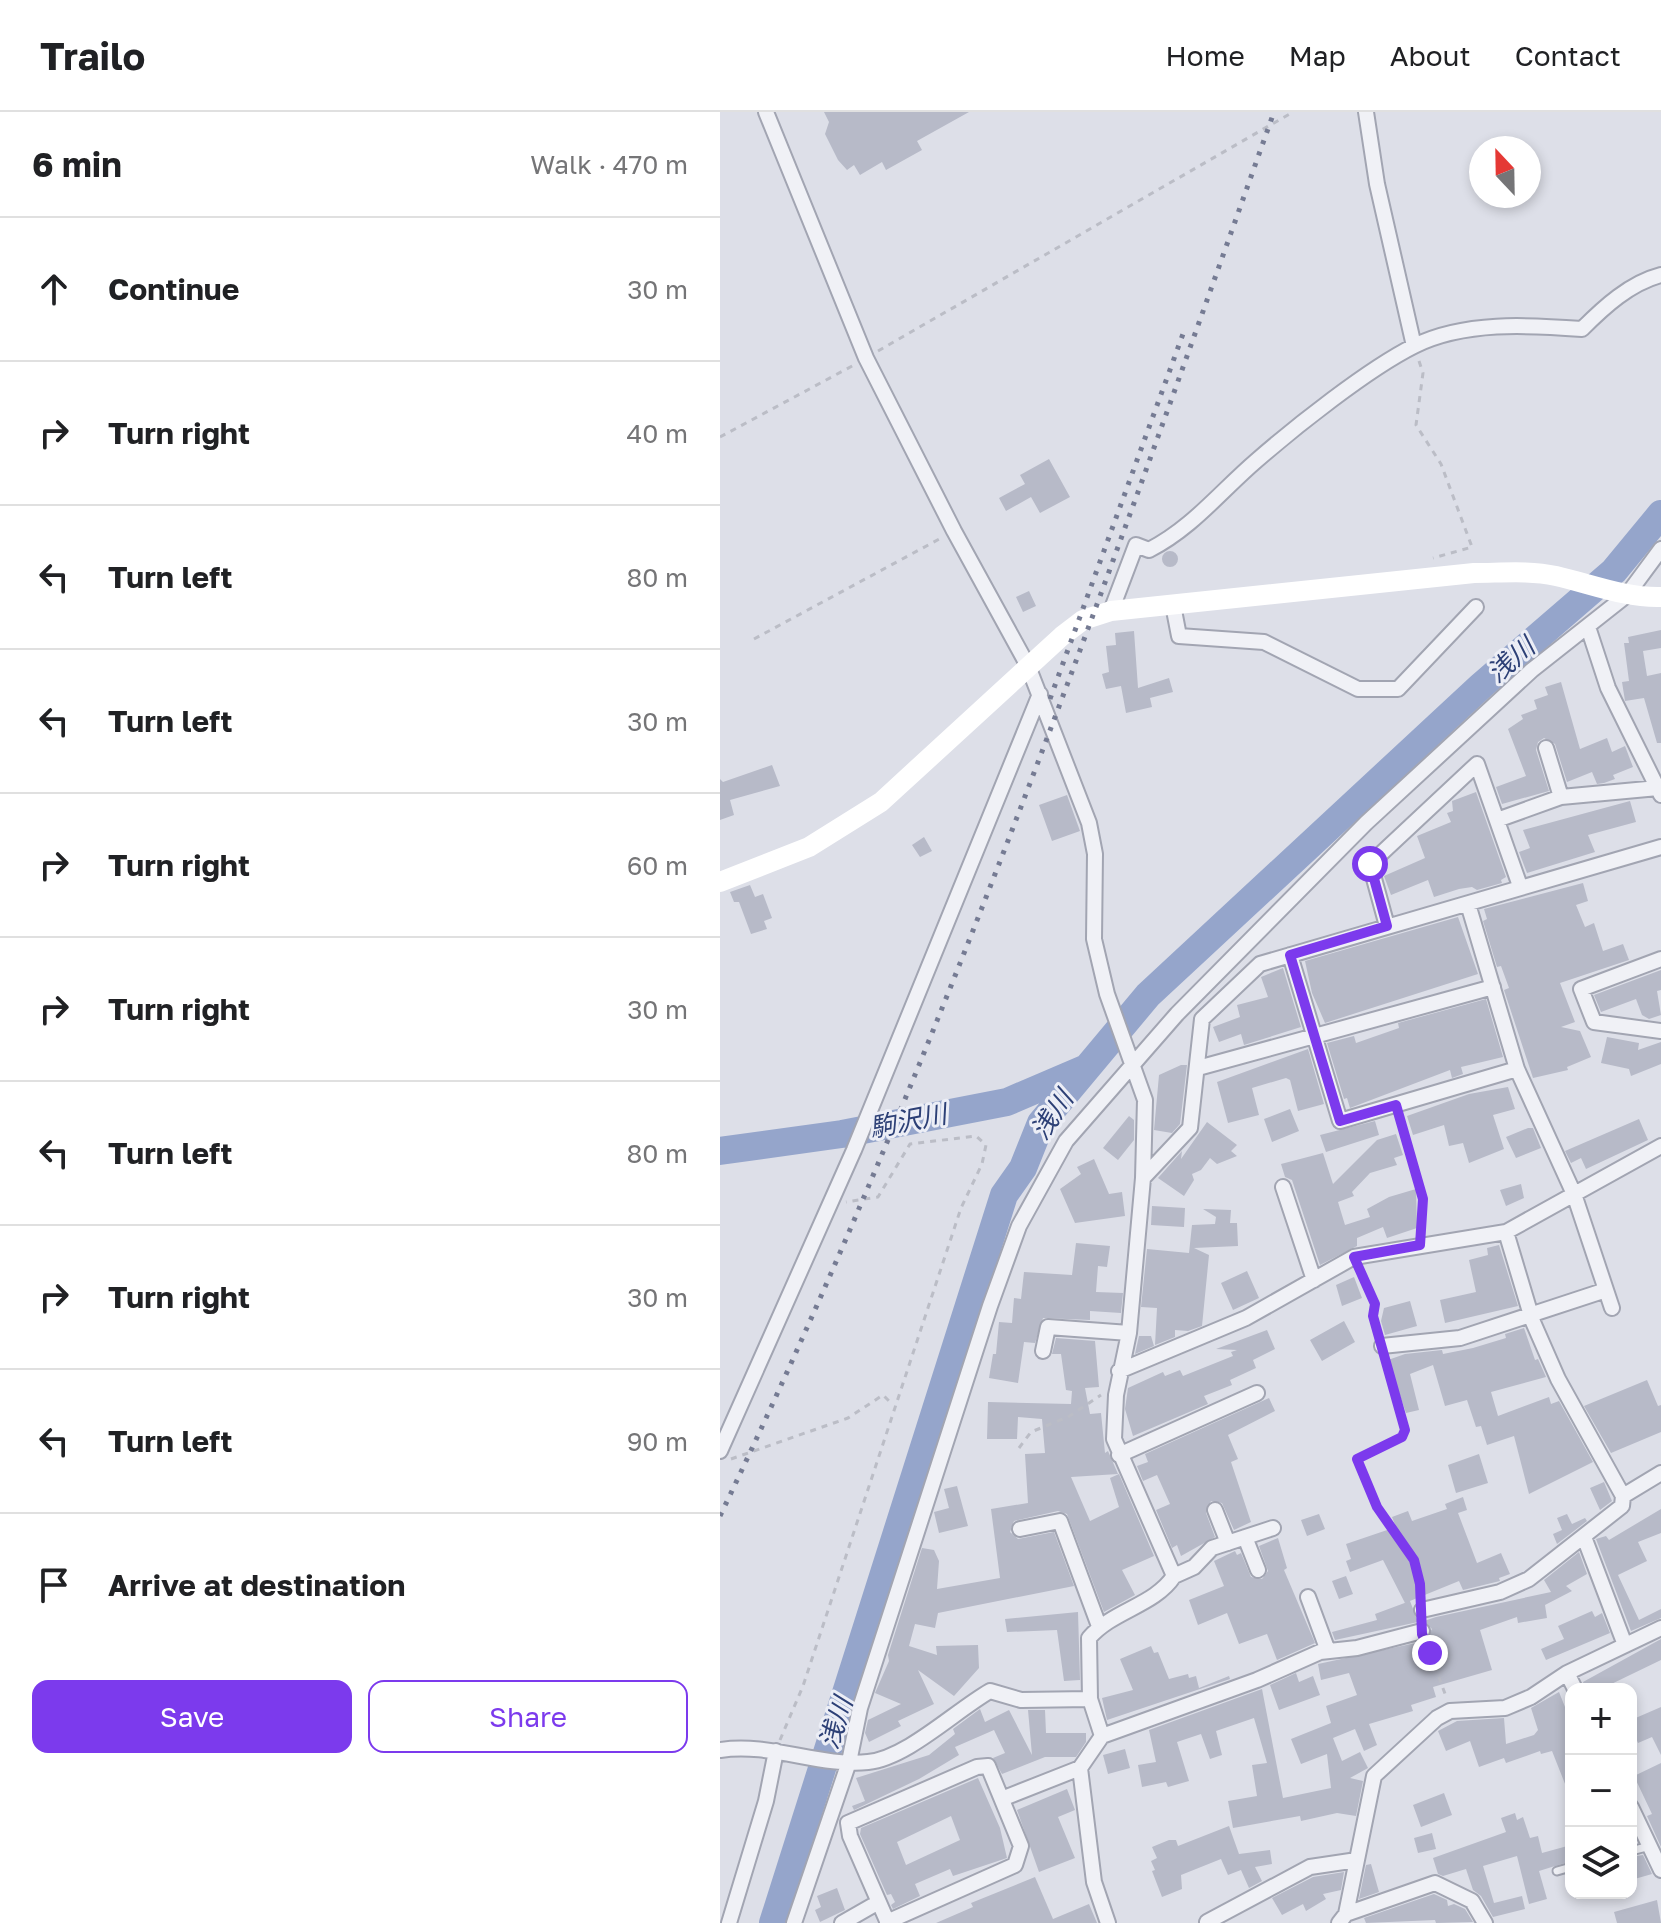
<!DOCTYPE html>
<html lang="en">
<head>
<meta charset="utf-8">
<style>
  :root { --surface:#fff; --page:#f2f2f2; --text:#202124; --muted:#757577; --line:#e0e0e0; --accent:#7c3aed }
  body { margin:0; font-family:"Golos Text","Noto Sans JP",sans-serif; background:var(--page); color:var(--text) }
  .controls { position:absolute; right:24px; bottom:24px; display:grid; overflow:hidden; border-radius:16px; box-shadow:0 4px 12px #0003 }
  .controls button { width:72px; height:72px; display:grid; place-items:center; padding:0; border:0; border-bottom:2px solid var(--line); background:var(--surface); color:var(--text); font:40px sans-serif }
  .compass { position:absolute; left:749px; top:24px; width:72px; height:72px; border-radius:50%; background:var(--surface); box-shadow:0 4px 12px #0003; rotate:338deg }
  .stop { position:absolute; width:24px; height:24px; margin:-18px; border:6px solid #7c3aed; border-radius:50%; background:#fff }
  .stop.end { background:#7c3aed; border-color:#fff; box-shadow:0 2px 8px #0008 }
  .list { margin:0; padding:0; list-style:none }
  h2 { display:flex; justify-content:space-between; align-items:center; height:104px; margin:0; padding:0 32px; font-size:34px }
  h2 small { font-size:26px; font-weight:400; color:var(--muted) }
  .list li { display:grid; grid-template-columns:52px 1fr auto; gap:24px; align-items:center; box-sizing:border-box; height:144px; padding:0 32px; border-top:2px solid var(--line) }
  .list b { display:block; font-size:30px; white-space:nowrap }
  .list em { font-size:26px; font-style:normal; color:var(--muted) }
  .actions { display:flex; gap:16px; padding:24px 32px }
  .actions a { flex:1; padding:18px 0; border:2px solid var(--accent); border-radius:16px; text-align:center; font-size:28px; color:var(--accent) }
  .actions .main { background:var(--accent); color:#fff }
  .icon { flex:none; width:44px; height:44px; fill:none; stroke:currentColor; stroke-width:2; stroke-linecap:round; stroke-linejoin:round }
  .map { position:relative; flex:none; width:941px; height:1811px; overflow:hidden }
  header { display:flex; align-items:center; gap:48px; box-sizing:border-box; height:112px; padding:0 40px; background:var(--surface); border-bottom:2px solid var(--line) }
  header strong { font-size:38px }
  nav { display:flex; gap:44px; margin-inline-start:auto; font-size:28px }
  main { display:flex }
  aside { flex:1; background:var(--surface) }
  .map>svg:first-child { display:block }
</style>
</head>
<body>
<header>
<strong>Trailo</strong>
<nav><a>Home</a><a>Map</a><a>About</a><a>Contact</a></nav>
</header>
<main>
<aside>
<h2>6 min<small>Walk · 470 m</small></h2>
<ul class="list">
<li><svg class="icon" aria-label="ahead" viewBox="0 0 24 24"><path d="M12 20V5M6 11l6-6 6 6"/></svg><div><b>Continue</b></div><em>30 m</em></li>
<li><svg class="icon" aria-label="right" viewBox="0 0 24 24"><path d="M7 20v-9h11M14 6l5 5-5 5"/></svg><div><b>Turn right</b></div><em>40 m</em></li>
<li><svg class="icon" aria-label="left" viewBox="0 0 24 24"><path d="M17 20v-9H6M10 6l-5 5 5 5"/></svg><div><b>Turn left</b></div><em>80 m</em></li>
<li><svg class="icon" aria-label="left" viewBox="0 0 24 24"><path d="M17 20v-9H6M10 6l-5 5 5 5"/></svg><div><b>Turn left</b></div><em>30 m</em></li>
<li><svg class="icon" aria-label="right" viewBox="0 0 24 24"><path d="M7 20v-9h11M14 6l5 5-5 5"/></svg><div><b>Turn right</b></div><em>60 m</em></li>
<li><svg class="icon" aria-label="right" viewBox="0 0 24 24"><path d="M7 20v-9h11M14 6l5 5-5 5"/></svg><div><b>Turn right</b></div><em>30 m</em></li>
<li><svg class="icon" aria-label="left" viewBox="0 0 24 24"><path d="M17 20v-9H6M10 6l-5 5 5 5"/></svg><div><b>Turn left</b></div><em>80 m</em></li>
<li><svg class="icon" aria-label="right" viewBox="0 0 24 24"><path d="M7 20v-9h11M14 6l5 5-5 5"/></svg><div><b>Turn right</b></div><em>30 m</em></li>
<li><svg class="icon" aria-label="left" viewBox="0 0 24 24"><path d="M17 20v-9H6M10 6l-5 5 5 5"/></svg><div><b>Turn left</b></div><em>90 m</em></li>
<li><svg class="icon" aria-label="arrive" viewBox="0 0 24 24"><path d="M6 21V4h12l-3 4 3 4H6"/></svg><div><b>Arrive at destination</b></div></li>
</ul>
<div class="actions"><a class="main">Save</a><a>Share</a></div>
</aside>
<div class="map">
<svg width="941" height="1811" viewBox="0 0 941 1811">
  <rect width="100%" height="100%" fill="#dddfe8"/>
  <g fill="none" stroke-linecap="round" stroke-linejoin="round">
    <path stroke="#95a5cb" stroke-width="28" d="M0 1039 122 1022 287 990 364 957
      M53 1811 284 1083 303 1056 321 1011 428 883 761 574 894 459 941 402"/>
  </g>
  <path fill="#b7bac8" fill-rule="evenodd" d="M104 0H249L197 29 202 38 166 58 162 50 140 63 134 53 127 58 118 48 105 22 109 10Z
    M329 347 350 385 320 401 311 385 286 399 279 386 305 372 300 363Z
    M442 447a8 8 0 1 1 16 0a8 8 0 1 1-16 0Z
    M309 479 316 494 303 500 296 485Z
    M941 518V536L923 539 927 564 941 561V631H937L924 586 905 589 902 570 909 569 904 531H909L908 525Z
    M414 519 418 576 449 566 453 580 430 586 432 595 406 601 401 574 386 577 382 562 389 560 386 534 396 533 395 521Z
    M841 570 860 637 887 626 892 640 905 634 913 655 893 663 895 667 884 671 877 672 872 660 847 670 835 632 824 626 818 630 816 638 829 679 782 692 776 675 806 664 788 617 803 607 801 603 817 597 814 588 828 583 825 575Z
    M52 653 60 674 10 688 14 703 0 708V667L3 670Z
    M756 680 786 765 781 768 782 771 757 778 752 775 739 777 714 785 708 768 671 783 664 764 705 746 697 724 731 710 727 701 733 699 732 689Z
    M347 683 360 719 332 729 319 693Z
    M910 689 916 710 868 723 875 740 807 761 799 740 810 736 803 718Z
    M204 725 212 739 200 745 192 733Z
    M863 771 868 789 856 793 865 815 874 811 883 839 903 832 909 848 840 871 855 910 841 915 860 919 871 945 847 955 848 958 813 966 784 878 789 876 781 854 777 855 763 809 767 807 764 797Z
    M30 773 35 785 43 782 52 806 44 809 47 817 31 822 19 790H14L10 780Z
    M738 805 758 862 605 911 592 881 585 849Z
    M563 856 581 915 524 933 521 922 499 930 493 915 520 905 517 893 548 885 541 865Z
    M941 858V878L937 879 941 903 929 907 922 903 916 887 881 900 874 883Z
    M766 887 783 945 741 955 743 962 732 966 730 958 630 996 627 986 624 987 607 931 634 924 636 931 679 916 678 911Z
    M887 925 919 931 918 938 941 930V952L911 964 909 957 881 951Z
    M588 937 604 992 578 999 570 968 566 966 532 976 539 1003 508 1011 497 970Z
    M461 953H467L460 1012 452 1021 434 1018 439 963Z
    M788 975 795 997 773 1003 784 1037 749 1051 743 1031 729 1034 724 1013 693 1023 687 1004 749 982Z
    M570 997 579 1019 552 1030 544 1007Z
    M409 1004 414 1008V1028L398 1048 383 1036Z
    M919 1007 928 1028 866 1057 861 1046 851 1051 845 1039Z
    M655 1009 659 1023 606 1040 600 1023Z
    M487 1010 517 1033 511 1039 517 1044 497 1052 490 1046 481 1058 472 1062 474 1068 464 1084 438 1066 462 1039 461 1047Z
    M808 1016H813L821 1036 796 1046 786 1025Z
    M676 1022 683 1043 674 1046 677 1053 650 1061 632 1080 634 1084 618 1090 625 1113 650 1105 647 1097 669 1085 696 1077 697 1116 667 1126 663 1115 637 1126V1134L600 1153 572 1068 565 1065 561 1052 603 1041 613 1072 657 1028Z
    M374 1047 389 1082 402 1080 405 1104 355 1111 340 1077 361 1062 357 1055Z
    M801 1072 804 1086 786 1094 780 1078Z
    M432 1094 465 1096 464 1115 431 1113Z
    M483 1097 511 1098 510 1111H517L518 1134 474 1136 489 1143 482 1214 468 1219 455 1218V1225L435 1233 437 1196 421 1195 427 1137 469 1141 472 1113 495 1112 496 1105Z
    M356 1131 390 1134 387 1155 378 1154 376 1180 403 1181 401 1201 370 1199V1208L323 1206 315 1231 304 1230 298 1271 269 1266 273 1242H276L279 1210 292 1211 294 1186 301 1187 304 1160 352 1163Z
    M779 1133 798 1194 725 1211 720 1188 756 1180 749 1148 768 1143 767 1136Z
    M527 1159 539 1186 513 1198 501 1171Z
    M634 1165 642 1186 622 1194 616 1173Z
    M690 1189 697 1214 665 1223 661 1209 664 1196Z
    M624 1209 635 1230 602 1249 590 1228Z
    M804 1216 815 1248 818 1247 826 1265 771 1280 778 1304 829 1285 831 1292 839 1289 873 1350 809 1382 794 1324 767 1333 761 1314 756 1315 747 1288 725 1294 713 1253 690 1262 699 1298 686 1301 668 1248 685 1242 722 1238 723 1242 753 1236 786 1226 785 1222Z
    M547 1218 555 1237 533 1248 536 1256 510 1268 512 1273 484 1284 488 1292 413 1324 405 1297 408 1276 443 1260 445 1264 460 1258 463 1264 513 1244 511 1240 517 1238 496 1237Z
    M419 1224H431L434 1234 415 1242Z
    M336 1226 375 1229 379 1275 365 1276 370 1302 381 1301 385 1341 388 1339 398 1362 351 1365 370 1409 399 1395 390 1366 399 1362 434 1444 402 1458 415 1483 384 1500 347 1402 338 1399 294 1409 290 1420 298 1427 334 1420 354 1474 218 1501 215 1516 195 1512 189 1534 217 1543 216 1534 258 1533 259 1556 234 1584 198 1558 214 1592 178 1609 181 1614 149 1630 145 1621 148 1608 181 1592 155 1581 169 1549 168 1543 202 1436 214 1438 219 1449 217 1477 280 1466 271 1397 308 1391 305 1342 325 1341 322 1307 298 1305 297 1327H267L268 1290 351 1292 352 1279 346 1278 341 1242H332Z
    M927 1268 938 1294 941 1293V1320L891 1341 864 1294Z
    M549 1286 555 1299 508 1323 518 1347 511 1350 531 1410 514 1418 502 1391 491 1389 486 1401 495 1425 461 1444 457 1433 452 1436 436 1398 450 1392 437 1363 423 1369 417 1354 428 1350 425 1342Z
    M759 1342 768 1371 736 1381 728 1353Z
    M884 1370 892 1389 880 1398 870 1376Z
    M237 1374 248 1414 219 1421 214 1400 229 1396 224 1377Z
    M743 1385 747 1398 738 1401 757 1451 781 1441 790 1462 779 1466 780 1469 743 1478 739 1469 685 1491 663 1448 630 1460 626 1449 631 1447 626 1432 676 1415 672 1405 688 1399 692 1409 727 1397 725 1392Z
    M941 1397V1421L918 1430 927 1449 898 1463 919 1508 941 1497V1506L911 1519 876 1427 886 1424 889 1428Z
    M599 1402 605 1417 587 1424 581 1408Z
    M847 1402 852 1412 865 1406 867 1409 837 1432 833 1422 842 1418 837 1406Z
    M558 1426 567 1456 564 1458 595 1531 557 1548 547 1522 519 1532 507 1501 478 1513 469 1488 504 1474 494 1449 515 1439 517 1443 521 1441 531 1465 542 1467 548 1459 539 1434Z
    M859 1440 867 1462 846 1474 852 1479 825 1493 827 1506 798 1511 797 1505 760 1518 772 1558 713 1575 716 1585 691 1593 693 1599 649 1612 657 1633 644 1639 635 1617 613 1626 622 1649 640 1640 648 1656 630 1666 643 1669 636 1704 617 1701 581 1709 580 1704 513 1716 508 1689 537 1684 532 1653 547 1651 534 1606 496 1619 502 1643 490 1647 481 1622 457 1630 469 1669 448 1675 446 1670 422 1675 418 1653 436 1650 429 1618 542 1577 563 1686 611 1676 607 1642 581 1652 571 1627 611 1611 606 1594 637 1583 629 1561 601 1568 598 1552 705 1529 712 1517 704 1509 716 1505 831 1480 824 1468Z
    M626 1464 633 1482 619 1487 612 1469Z
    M690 1489 698 1510 615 1528 612 1520 657 1508 655 1502Z
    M872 1499 875 1505 882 1501 890 1521 826 1548 821 1537 844 1527 838 1514Z
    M358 1500 360 1568 344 1569 337 1518 287 1520 285 1507Z
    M941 1527V1548L881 1577H865L863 1570Z
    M431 1534 434 1541 438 1540 449 1567 468 1562 469 1566 476 1564 479 1576 509 1564 510 1567 387 1608 382 1586 413 1578 400 1547Z
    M576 1561 579 1570 593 1564 600 1583 559 1598 550 1573Z
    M839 1580 851 1610V1687L832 1639 821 1642 820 1639 786 1651 784 1646 759 1655 750 1629 726 1639 718 1619 737 1609 784 1606 786 1632 814 1623 818 1618 811 1596Z
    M941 1595V1643L932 1625 918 1631 911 1615V1608Z
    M260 1597 265 1610 289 1598 312 1643 308 1598H325L326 1621H366V1630L356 1645H325L282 1662 273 1646 285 1641 274 1618 235 1635 239 1643 199 1667 134 1698 132 1694 145 1689 136 1666 209 1643 235 1622 233 1617Z
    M405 1637 410 1656 388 1662 383 1643Z
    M941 1651V1735L927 1704 932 1702 914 1664Z
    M258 1666 280 1716 287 1746 233 1764 230 1757 195 1772 200 1784 173 1797 171 1793 175 1790 171 1782 167 1783 140 1722 141 1716ZM231 1704 240 1728 186 1753 177 1730Z
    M347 1677 355 1698 338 1705 355 1746 319 1760 297 1698Z
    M724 1681 732 1703 701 1715 693 1693Z
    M795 1701 797 1708 803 1705 810 1726 818 1724 822 1741 851 1733V1749L819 1759 827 1787 809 1792 797 1744 763 1754 774 1791 802 1784 805 1797 773 1805 761 1784 753 1778 746 1757 723 1764 718 1762 713 1746 786 1720 781 1706Z
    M509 1714 519 1742 550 1738 552 1752 535 1755 542 1769 529 1776 521 1758 508 1763 501 1747 461 1763 462 1777 442 1785 432 1759 435 1758 431 1749 437 1746 432 1735 449 1728H456L458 1734Z
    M712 1721 716 1737 698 1741 694 1726Z
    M923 1743 932 1762 911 1768V1745Z
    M651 1752 659 1780 639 1787 646 1753Z
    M624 1760 621 1778 603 1782 606 1787 586 1799 583 1792 562 1803 552 1786 593 1765Z
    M315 1765 333 1807 369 1792 377 1811H216L253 1795 251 1791Z
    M117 1776 125 1798 100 1810 95 1798 101 1795 97 1784Z
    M714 1782 727 1788 728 1794 734 1792 745 1797 753 1810 716 1811 715 1808 646 1811 644 1806Z
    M937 1788 941 1811H897L894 1800Z"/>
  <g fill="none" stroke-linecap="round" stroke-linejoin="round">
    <defs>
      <path id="lane" d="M911 1739 930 1734
        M837 1759 851 1755"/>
      <path id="street" d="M46 0 146 246 234 419 308 554 369 711 375 742 374 827 387 882 425 988 423 1066 409 1221 396 1283 394 1327 454 1464C434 1494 393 1498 369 1526L370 1587 382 1624 360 1656 374 1770 388 1811
        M646 0 657 72 694 234
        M453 493 459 524 544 530 638 577H678L756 495
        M391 499 416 433 429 438C472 416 500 380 536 349 575 315 648 257 694 234 744 209 808 213 862 217 884 195 910 171 941 163
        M868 515 888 576 941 683
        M826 636 841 685
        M777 708 841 685 938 676
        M748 792 797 957 854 1082 892 1196
        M667 814 650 752 757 652 800 774
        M570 843 620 1009 797 957
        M941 847 861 877 874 910 941 919
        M478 956 773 875
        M423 1066 470 1016 482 907 540 852 941 735
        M563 1075 594 1168
        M786 1120 813 1210 838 1267 903 1384 941 1361
        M662 1234 740 1226 886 1178
        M323 1239 328 1215 409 1221
        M399 1259 526 1206 634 1145 786 1120 941 1034
        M0 1339 134 1038 320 582
        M399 1343 537 1281
        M495 1398 508 1431
        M300 1417 340 1409 379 1514
        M525 1425 538 1458
        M864 1425 905 1533
        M454 1464 474 1455 492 1436 553 1416
        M588 1485 608 1539
        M702 1498 780 1480 809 1467 902 1394 903 1384
        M847 1561 855 1577
        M382 1624 537 1568 600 1540 637 1536 702 1519
        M0 1638C50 1630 99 1655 148 1650 187 1646 235 1599 270 1579L301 1588 370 1587
        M284 1686 360 1656
        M911 1695 941 1758
        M626 1802 715 1771 752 1789 765 1811
        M167 1810 295 1753 301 1734 268 1654 257 1655 128 1711 130 1724 168 1811
        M487 1810 590 1755 637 1748
        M9 1811 46 1689 56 1639
        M74 1811 129 1650 140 1596 270 1194 299 1114 346 1029 457 902 646 711 812 558 907 483 941 437
        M122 1811 157 1791
        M619 1811 626 1802 654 1664 717 1606 730 1599 785 1596 811 1585 847 1561 941 1516"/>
    </defs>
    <use href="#lane" stroke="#a2a5b2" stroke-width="11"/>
    <use href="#street" stroke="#a2a5b2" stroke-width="18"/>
    <path stroke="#bbbdc6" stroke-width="3" stroke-dasharray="6 6" stroke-linecap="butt" d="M158 239 573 0
      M699 249 703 261 696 313 721 352 752 435 713 446
      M0 325 134 253
      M34 527 223 425
      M680 1004 703 1087 701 1121
      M641 1160 655 1192 658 1221
      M665 1247 685 1318 682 1325 637 1347 657 1395 694 1448 701 1484
      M299 1336 311 1320 348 1305 381 1283
      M11 1347 128 1306 163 1283 173 1293
      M706 1531 727 1587
      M60 1628 83 1574 241 1096 262 1052 266 1033 256 1024 190 1032 158 1085 126 1090"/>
    <use href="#lane" stroke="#f0f1f6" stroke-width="7"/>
    <use href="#street" stroke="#f0f1f6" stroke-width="14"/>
    <path stroke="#fff" stroke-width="20" d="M0 770 89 735 161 690 342 524 363 508 391 499 754 461C781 461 809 458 836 464 871 472 905 486 941 485"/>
    <path stroke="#757b93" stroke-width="5" stroke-dasharray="4 8" stroke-linecap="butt" d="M330 587 463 222
      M0 1404C218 949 385 475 554 0"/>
  </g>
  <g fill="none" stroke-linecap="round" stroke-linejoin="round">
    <path stroke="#7c3aed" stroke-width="10" d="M650 752 667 814 570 843 620 1009 676 993 703 1087 700 1133 634 1145 655 1192 653 1204 685 1318 682 1325 637 1347 657 1395 694 1448 700 1472 702 1522 710 1541"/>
  </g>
  <g text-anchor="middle" stroke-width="6" stroke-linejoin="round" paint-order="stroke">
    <g font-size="26" font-style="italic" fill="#2d4076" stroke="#eceef6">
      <text transform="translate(791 548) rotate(-41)" y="9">浅川</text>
      <text transform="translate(332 1003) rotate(-56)" y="9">浅川</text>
      <text transform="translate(188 1009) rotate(-11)" y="9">駒沢川</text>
      <text transform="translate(116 1611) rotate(-72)" y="9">浅川</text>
    </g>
  </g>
</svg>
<div class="controls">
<button>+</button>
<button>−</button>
<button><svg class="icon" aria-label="layers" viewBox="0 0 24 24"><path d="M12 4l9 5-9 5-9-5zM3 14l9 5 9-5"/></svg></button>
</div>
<svg class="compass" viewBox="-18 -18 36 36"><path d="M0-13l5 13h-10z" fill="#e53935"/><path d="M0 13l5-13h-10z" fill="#757577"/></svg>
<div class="stop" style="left:650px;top:752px"></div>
<div class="stop end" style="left:710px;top:1541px"></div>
</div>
</main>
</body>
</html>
